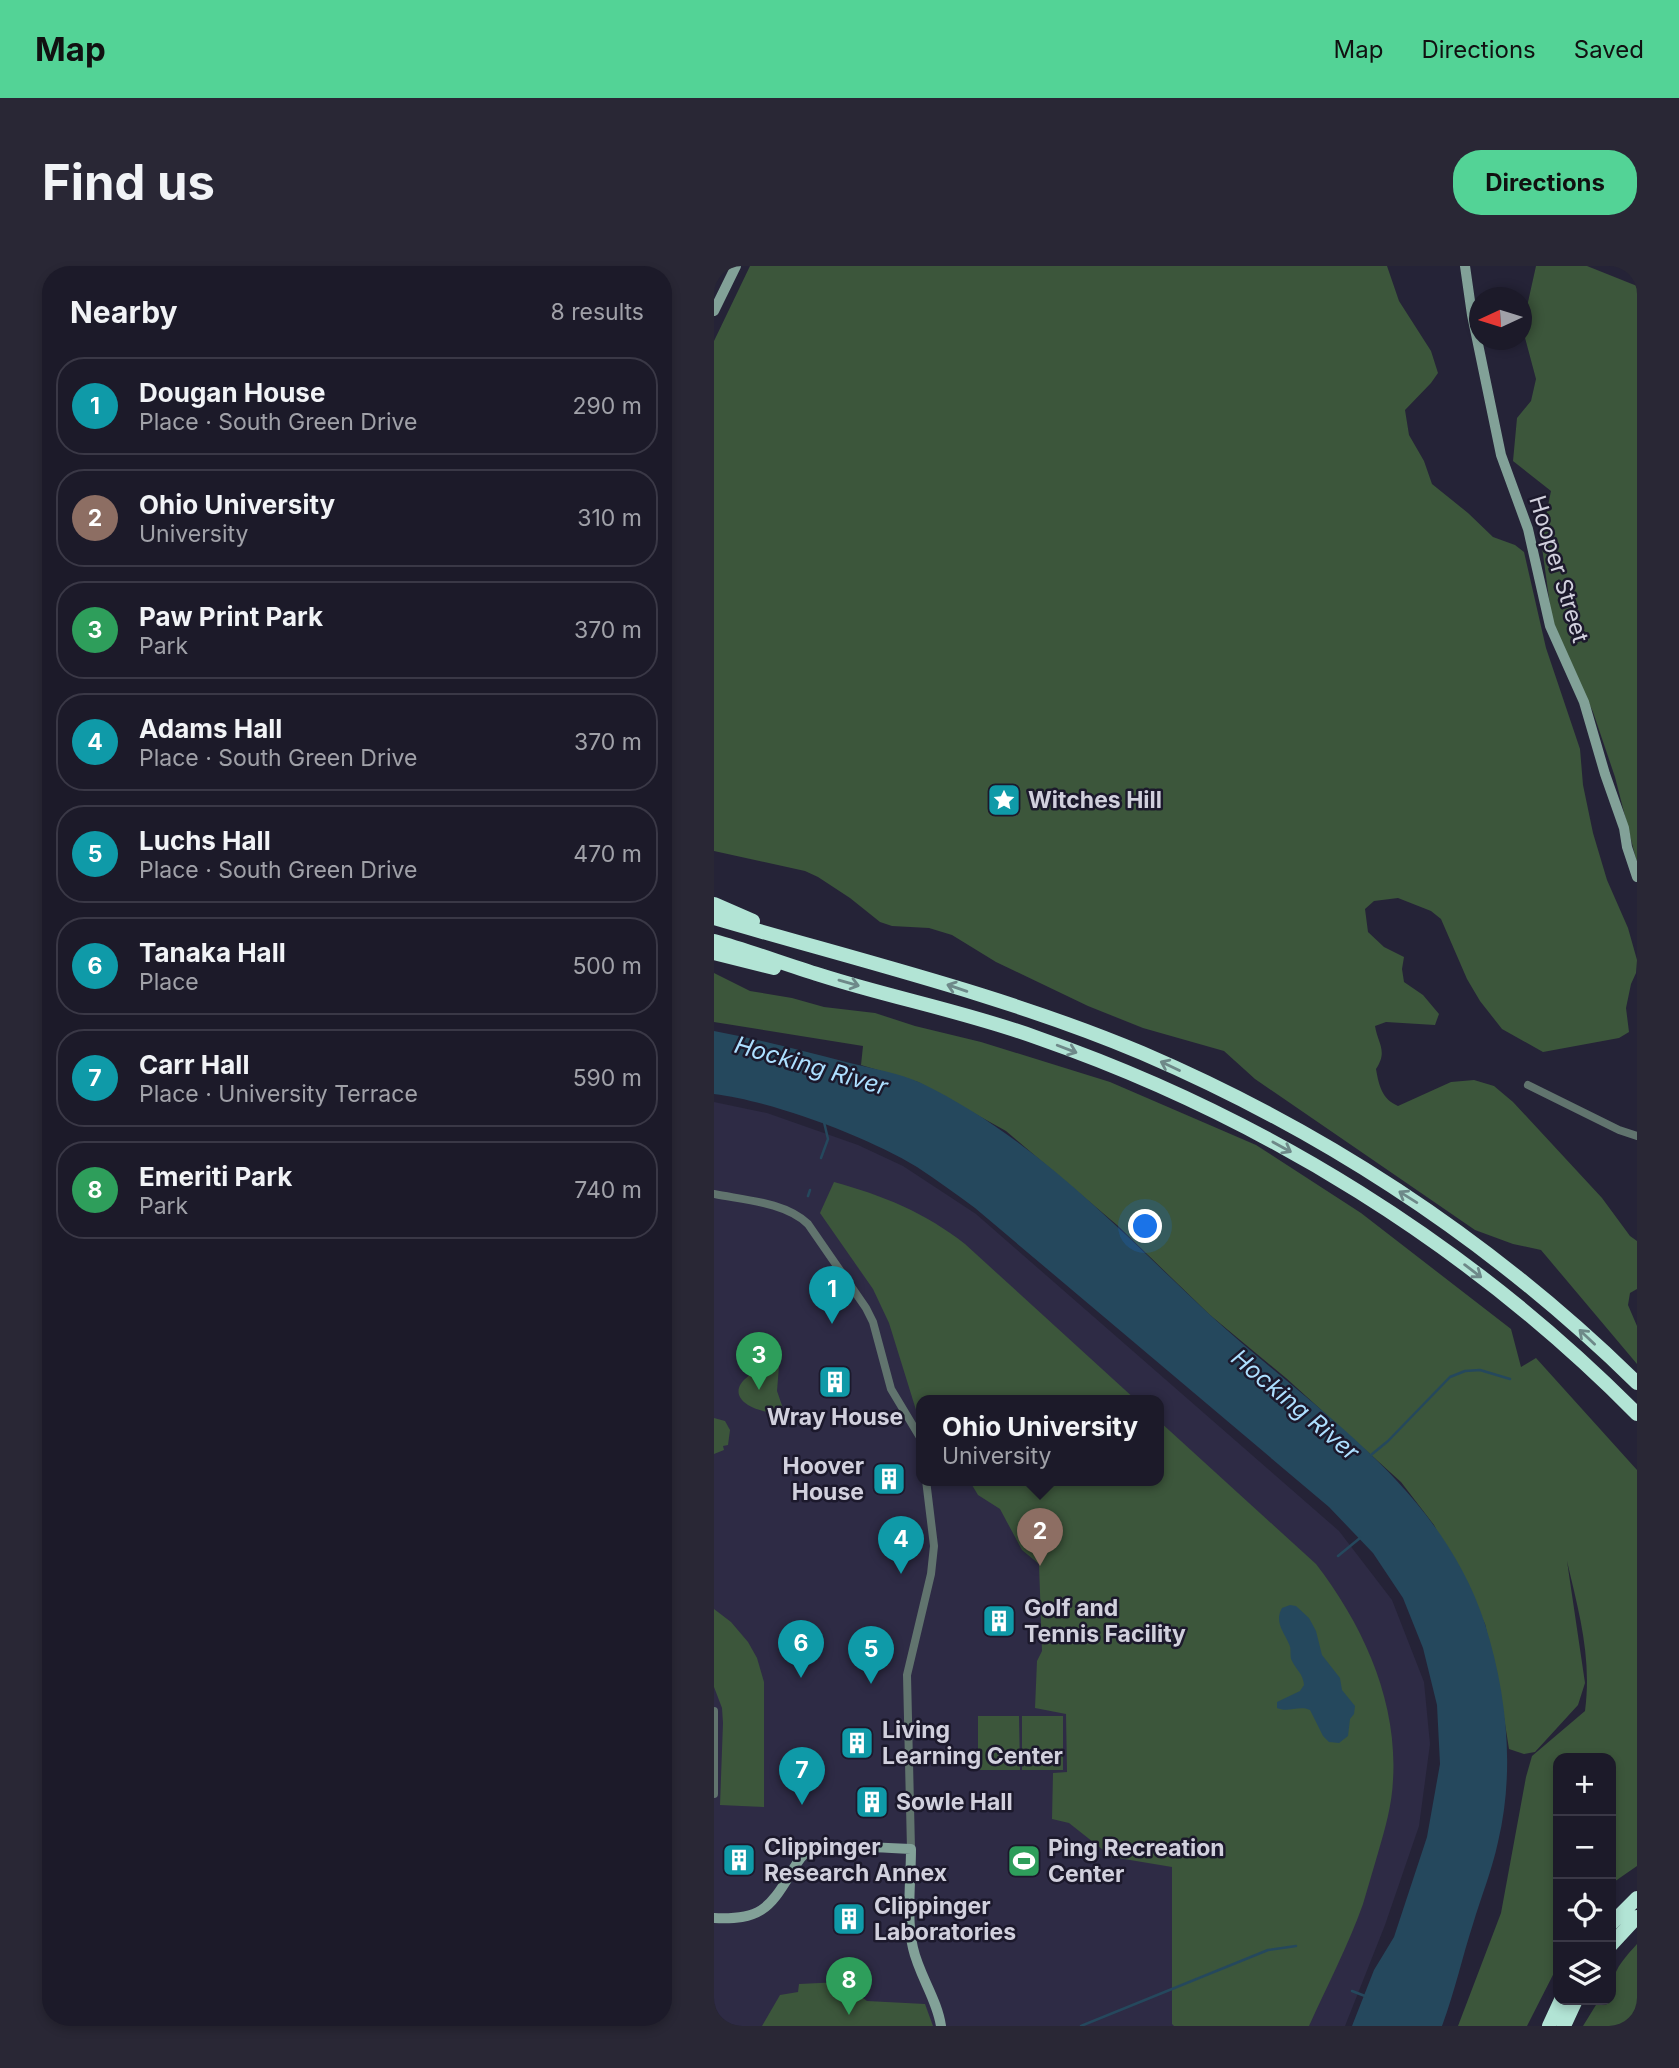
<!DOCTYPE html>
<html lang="en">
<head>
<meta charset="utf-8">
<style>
  :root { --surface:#1c1a29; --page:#292735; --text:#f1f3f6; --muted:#a0a1a8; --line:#3a3846; --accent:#53d396 }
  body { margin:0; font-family:Inter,sans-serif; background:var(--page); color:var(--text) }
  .controls { position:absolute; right:21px; bottom:21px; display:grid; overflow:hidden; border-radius:14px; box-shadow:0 4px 10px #0003 }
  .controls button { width:63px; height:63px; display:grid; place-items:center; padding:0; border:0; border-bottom:2px solid var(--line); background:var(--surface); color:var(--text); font:35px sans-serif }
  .compass { position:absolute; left:755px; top:21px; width:63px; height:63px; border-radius:50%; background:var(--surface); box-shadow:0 4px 10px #0003; rotate:266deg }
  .you { position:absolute; left:432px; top:961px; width:24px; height:24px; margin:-18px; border:5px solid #fff; border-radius:50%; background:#1a73e8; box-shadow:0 0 0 10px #1a73e833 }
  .badge { display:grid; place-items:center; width:46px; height:46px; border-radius:50%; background:var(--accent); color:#fff; font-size:23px; font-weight:700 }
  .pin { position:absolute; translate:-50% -58px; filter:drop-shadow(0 2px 4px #0008) }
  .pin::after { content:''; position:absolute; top:37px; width:24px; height:21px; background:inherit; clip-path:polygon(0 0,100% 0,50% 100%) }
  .popup { position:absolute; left:202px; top:1129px; width:248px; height:91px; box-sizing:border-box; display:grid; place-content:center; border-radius:14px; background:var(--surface); filter:drop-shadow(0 2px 5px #0005); font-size:23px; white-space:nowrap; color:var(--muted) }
  .popup b { font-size:26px; color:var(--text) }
  .popup::after { content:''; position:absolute; left:50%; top:100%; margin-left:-14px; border:14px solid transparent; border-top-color:var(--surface) }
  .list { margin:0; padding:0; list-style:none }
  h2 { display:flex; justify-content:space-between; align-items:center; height:91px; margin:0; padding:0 28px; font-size:30px }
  h2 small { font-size:23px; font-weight:400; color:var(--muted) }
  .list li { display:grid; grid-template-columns:46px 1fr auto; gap:21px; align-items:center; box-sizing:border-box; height:98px; margin:0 14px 14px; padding:0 14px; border:2px solid var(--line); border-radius:28px }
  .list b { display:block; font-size:26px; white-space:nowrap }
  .list p { margin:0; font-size:23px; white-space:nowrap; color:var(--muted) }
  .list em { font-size:23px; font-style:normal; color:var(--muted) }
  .icon { flex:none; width:38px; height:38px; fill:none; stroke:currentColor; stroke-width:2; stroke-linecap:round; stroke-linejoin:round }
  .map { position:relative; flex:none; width:923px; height:1760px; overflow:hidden; border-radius:28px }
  header { display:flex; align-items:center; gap:42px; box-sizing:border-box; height:98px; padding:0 35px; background:var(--accent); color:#111 }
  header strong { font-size:33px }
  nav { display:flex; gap:38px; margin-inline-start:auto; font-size:24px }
  .intro { display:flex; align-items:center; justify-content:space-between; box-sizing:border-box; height:168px; padding:0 42px }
  h1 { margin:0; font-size:49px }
  .button { padding:18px 32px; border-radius:28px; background:var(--accent); color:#111; font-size:24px; font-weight:700 }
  main { display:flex; gap:42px; padding:0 42px }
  aside { flex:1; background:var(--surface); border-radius:28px; box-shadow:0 4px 10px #0003 }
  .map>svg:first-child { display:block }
</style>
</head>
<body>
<header>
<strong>Map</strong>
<nav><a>Map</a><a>Directions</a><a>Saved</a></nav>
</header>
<div class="intro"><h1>Find us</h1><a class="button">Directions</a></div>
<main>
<aside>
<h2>Nearby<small>8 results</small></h2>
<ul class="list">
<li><span class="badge" style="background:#0f9aa8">1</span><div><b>Dougan House</b><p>Place · South Green Drive</p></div><em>290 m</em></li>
<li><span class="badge" style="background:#8d6e63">2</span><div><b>Ohio University</b><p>University</p></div><em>310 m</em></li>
<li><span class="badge" style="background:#2e9e5b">3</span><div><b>Paw Print Park</b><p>Park</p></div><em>370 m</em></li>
<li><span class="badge" style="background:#0f9aa8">4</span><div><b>Adams Hall</b><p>Place · South Green Drive</p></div><em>370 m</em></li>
<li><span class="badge" style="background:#0f9aa8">5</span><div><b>Luchs Hall</b><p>Place · South Green Drive</p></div><em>470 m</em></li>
<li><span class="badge" style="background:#0f9aa8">6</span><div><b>Tanaka Hall</b><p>Place</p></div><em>500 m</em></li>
<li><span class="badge" style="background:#0f9aa8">7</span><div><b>Carr Hall</b><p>Place · University Terrace</p></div><em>590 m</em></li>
<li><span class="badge" style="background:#2e9e5b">8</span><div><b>Emeriti Park</b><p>Park</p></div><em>740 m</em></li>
</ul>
</aside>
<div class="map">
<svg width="923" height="1760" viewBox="0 0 923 1760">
  <rect width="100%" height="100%" fill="#252337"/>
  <path fill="#2e2b45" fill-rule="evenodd" d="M0 836 53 847 144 879 189 900 262 948 625 1265 678 1334 710 1416 716 1478 705 1560 671 1659 631 1760H0ZM207 1134H445V1214H207Z"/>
  <path fill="#3c563b" d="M36 0H673L685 35 717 85 724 107 717 117 691 144 695 169 710 195 718 218 754 247 779 271 801 279 810 286 832 382 866 483 869 519 879 567 893 614 914 662 923 694 922 707 917 718 912 742 915 766 905 772 829 786 788 763 766 735 753 713 727 653 717 645 684 632 660 635 651 643 654 666 670 681 690 691 688 703 690 716 709 729 725 748 721 759 672 756 661 760C664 778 674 785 662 803 665 820 668 833 684 840L737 816 760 814 780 820 799 836 888 932 916 970 923 975V1023L916 1027 914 1039 923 1060V1098L827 984 799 978 761 964 541 813 510 785 429 762 374 740 282 696 238 669 215 662 178 660 166 656 136 632 104 611 91 605 0 585V75Z
    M822 0H873L923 20V597L901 511 879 446 838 354 827 274 837 225 799 195 803 152 817 135 822 113 810 68 812 45Z
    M0 707 36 725 78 732 110 741 161 747 201 760 267 776 396 816 542 879 647 947 797 1063 807 1101 822 1092 923 1204V1600L897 1618V1492H844V1699L813 1760H744L787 1647 812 1511 818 1490 871 1445C878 1391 865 1347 853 1295L871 1417 864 1439 821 1486 810 1488 795 1483 785 1420 771 1358 720 1259 687 1216 572 1112 496 1049 403 959 292 865 204 816 147 799 149 780 0 756Z
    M120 916C168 929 212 947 251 978L422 1134H207V1160L175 1057 159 1023 106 947Z
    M59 1099 65 1100 63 1125 72 1151C59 1146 45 1146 34 1139 8 1122 42 1102 59 1099Z
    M0 1152 11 1155 16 1164 14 1179 9 1180 10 1184 0 1188Z
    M445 1155 602 1298C649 1359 684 1435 679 1514 678 1539 671 1563 664 1587 659 1604 654 1621 649 1638 634 1680 613 1720 595 1760H460L458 1758V1601L398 1591 355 1557 338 1553 339 1507 353 1506 352 1448 321 1442 323 1395 328 1385 325 1298 308 1284 286 1243 264 1229 255 1214H445Z
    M0 1343 17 1356 34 1376 43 1392 50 1416V1541L6 1539 9 1457 8 1442 0 1421Z
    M264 1450H305L306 1504H264Z
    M308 1450H349V1504H308Z
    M923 1678V1760H869L885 1734H897C897 1707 905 1698 923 1678Z
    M127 1716 153 1735 211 1738 219 1760H48L66 1729 84 1726 85 1718Z"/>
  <path fill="#25485d" d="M0 765C44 773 88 785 132 796 156 802 185 807 207 817 322 873 404 963 495 1048 597 1142 726 1219 771 1358 793 1428 801 1505 784 1576 778 1604 767 1631 759 1658 748 1692 741 1725 728 1760H638L660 1704 680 1671 713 1571 726 1498 723 1439 709 1382 689 1332 659 1287 615 1241 261 942C242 928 223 914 203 901 154 871 58 835 0 828Z
    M576 1339 582 1340 595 1352 602 1365 608 1389 626 1412 628 1424 641 1440 640 1448 636 1453 634 1470 625 1477 615 1476 609 1470 596 1444C585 1439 574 1447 563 1442V1436L586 1425 590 1419C589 1407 582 1404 578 1395 575 1389 578 1383 575 1378 570 1366 560 1356 568 1342Z"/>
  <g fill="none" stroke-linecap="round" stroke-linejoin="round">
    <path stroke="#25485d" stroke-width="2.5" d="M107 892 114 873 110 856
      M94 930 96 924
      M657 1189 674 1175 736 1111 751 1105 766 1104 796 1113
      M624 1290 646 1272
      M638 1725 651 1730
      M367 1760 554 1684 582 1680"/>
    <path stroke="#61746e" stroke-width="8" d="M814 819 905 864 923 870
      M0 928C30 934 71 936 94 958L152 1042 159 1056 177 1123 207 1173
      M0 1445V1528
      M197 1583 193 1409 217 1308 220 1280 212 1214"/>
    <path stroke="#82a198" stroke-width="10" d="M751 0 758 49 787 189 814 263 836 360 870 436 891 508 910 562 913 581 923 611
      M0 45 22 0
      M0 1652C45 1654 55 1644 77 1607 82 1599 86 1590 94 1585 105 1578 179 1582 197 1583 197 1614 192 1653 199 1682 205 1709 223 1733 227 1760"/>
    <path stroke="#b2e4d5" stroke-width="14" d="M0 638 39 655
      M0 652C143 694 290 729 428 787 612 866 780 977 923 1117
      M0 675C36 685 70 698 106 709 178 732 253 746 324 772 548 850 756 979 923 1148
      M0 687 60 702
      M897 1658 923 1632
      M897 1679 923 1651
      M835 1760 847 1734
      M850 1760 862 1734"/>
  </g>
  <defs><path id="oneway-shaft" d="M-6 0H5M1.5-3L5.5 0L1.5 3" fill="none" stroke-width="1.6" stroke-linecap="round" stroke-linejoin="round" transform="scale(1.75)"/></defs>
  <g stroke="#6e8989">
    <use href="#oneway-shaft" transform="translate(135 717) rotate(16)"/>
    <use href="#oneway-shaft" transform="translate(243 722) rotate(-161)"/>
    <use href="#oneway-shaft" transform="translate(353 783) rotate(21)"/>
    <use href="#oneway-shaft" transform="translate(456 800) rotate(-155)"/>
    <use href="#oneway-shaft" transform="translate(568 881) rotate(29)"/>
    <use href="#oneway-shaft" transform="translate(694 931) rotate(-148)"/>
    <use href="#oneway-shaft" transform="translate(759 1005) rotate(37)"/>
    <use href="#oneway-shaft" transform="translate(873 1071) rotate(-137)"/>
  </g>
  <defs>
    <symbol id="sight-square" viewBox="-11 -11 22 22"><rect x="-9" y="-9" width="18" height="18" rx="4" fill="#0f9aa8" stroke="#1c192c"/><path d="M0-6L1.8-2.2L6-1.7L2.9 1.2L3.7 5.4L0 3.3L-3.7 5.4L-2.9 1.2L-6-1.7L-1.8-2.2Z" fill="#fff"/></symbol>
    <symbol id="building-square" viewBox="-11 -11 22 22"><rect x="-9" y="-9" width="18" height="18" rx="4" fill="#0f9aa8" stroke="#1c192c"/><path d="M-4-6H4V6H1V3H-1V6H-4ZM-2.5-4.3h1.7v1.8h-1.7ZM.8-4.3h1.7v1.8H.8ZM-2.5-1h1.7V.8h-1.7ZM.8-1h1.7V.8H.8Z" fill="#fff"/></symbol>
    <symbol id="stadium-square" viewBox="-11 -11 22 22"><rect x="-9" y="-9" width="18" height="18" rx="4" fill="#2e9e5b" stroke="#1c192c"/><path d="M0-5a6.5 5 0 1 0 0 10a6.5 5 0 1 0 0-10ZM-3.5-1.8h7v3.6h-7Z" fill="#fff"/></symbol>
  </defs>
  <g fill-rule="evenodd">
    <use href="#sight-square" x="271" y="515" width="38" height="38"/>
    <use href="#building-square" x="102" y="1097" width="38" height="38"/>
    <use href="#building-square" x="156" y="1194" width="38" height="38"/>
    <use href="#building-square" x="266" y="1336" width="38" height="38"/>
    <use href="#building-square" x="124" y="1458" width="38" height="38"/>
    <use href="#building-square" x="139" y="1517" width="38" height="38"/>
    <use href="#building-square" x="6" y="1575" width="38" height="38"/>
    <use href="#stadium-square" x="291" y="1576" width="38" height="38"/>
    <use href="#building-square" x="116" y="1634" width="38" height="38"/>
  </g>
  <g text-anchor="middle" stroke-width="5" stroke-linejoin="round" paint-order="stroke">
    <g font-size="23" fill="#d1d0dd" stroke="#1c192c">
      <text transform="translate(845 303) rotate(73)" y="8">Hooper Street</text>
    </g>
    <g font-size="23" font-weight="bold" fill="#d1d0dd" stroke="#1c192c" text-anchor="start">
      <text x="314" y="542">Witches Hill</text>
      <text x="121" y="1159" text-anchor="middle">Wray House</text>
      <text x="150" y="1208" text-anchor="end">Hoover<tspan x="150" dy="26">House</tspan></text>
      <text x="310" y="1350">Golf and<tspan x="310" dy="26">Tennis Facility</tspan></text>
      <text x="168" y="1472">Living<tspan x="168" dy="26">Learning Center</tspan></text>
      <text x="182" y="1544">Sowle Hall</text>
      <text x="50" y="1589">Clippinger<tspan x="50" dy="26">Research Annex</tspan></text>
      <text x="334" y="1590">Ping Recreation<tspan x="334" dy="26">Center</tspan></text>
      <text x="160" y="1648">Clippinger<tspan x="160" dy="26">Laboratories</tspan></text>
    </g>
    <g font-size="24" font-style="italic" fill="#addfff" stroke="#1c192c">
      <text transform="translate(97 800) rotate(16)" y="8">Hocking River</text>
      <text transform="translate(581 1139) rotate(40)" y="8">Hocking River</text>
    </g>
  </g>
</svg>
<div class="controls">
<button>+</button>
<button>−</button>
<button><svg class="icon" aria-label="locate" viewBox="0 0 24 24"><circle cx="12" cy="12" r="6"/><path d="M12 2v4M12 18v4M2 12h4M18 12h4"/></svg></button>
<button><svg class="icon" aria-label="layers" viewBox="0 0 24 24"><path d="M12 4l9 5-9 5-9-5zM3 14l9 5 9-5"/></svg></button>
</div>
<svg class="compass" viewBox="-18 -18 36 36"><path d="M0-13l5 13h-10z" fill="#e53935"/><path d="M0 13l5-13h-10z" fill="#a0a1a8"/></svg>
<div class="you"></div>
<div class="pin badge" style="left:118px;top:1058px;background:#0f9aa8">1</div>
<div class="pin badge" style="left:326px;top:1300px;background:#8d6e63">2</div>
<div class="popup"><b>Ohio University</b>University</div>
<div class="pin badge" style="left:45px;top:1124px;background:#2e9e5b">3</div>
<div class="pin badge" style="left:187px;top:1308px;background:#0f9aa8">4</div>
<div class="pin badge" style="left:157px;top:1418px;background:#0f9aa8">5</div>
<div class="pin badge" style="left:87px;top:1412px;background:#0f9aa8">6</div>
<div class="pin badge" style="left:88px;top:1539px;background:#0f9aa8">7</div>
<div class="pin badge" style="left:135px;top:1749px;background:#2e9e5b">8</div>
</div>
</main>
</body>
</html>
